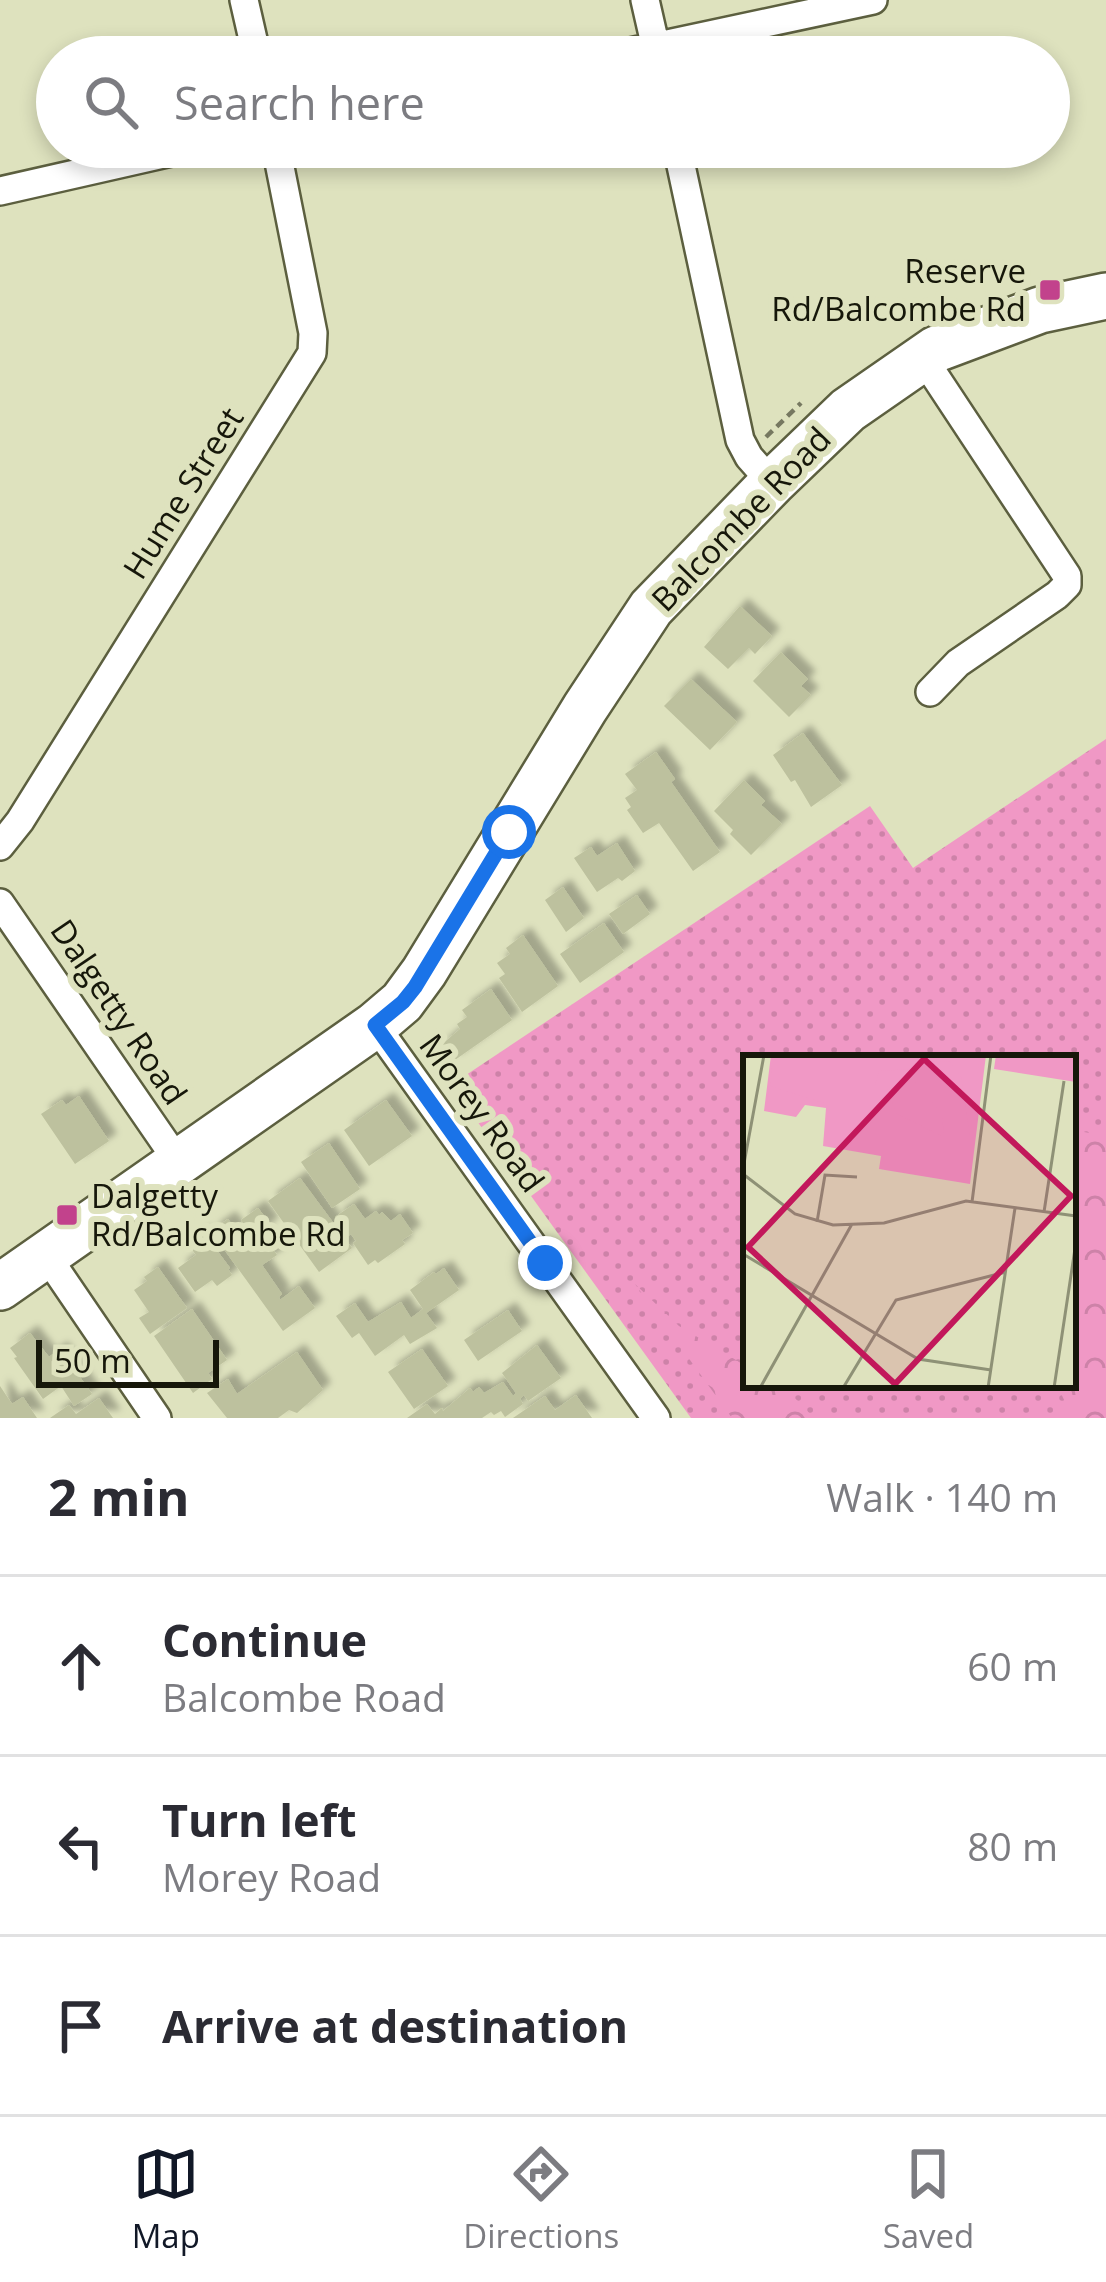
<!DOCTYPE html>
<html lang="en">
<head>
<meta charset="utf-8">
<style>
  :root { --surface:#fff; --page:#f7f7f7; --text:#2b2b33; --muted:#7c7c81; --line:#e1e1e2; --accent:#111827 }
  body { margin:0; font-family:"Open Sans",sans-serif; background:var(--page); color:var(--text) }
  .scale { position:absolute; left:36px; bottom:30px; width:183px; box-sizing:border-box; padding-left:12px; border:6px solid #16170a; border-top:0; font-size:33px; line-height:42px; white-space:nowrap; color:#16170a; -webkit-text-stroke:9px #dee2be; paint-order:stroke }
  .stop { position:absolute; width:36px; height:36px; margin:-27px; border:9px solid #1a73e8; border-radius:50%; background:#fff }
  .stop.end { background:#1a73e8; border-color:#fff; box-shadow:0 3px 12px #0008 }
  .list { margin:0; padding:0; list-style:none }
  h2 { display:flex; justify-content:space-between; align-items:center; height:156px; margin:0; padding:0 48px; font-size:51px }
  h2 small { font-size:39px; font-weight:400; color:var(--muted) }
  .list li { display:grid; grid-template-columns:78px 1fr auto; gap:36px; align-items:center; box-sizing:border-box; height:180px; padding:0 48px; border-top:3px solid var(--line) }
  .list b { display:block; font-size:45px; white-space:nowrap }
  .list p { margin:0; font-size:39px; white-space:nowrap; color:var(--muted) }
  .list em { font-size:39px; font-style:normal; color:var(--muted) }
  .icon { flex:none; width:66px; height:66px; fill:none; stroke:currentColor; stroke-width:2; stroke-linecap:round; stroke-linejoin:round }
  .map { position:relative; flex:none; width:1106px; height:1418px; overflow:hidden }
  .search { position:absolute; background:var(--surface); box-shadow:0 6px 18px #0003; left:36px; right:36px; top:36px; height:132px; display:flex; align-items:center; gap:30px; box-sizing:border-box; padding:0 42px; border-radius:66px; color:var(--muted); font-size:45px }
  .sheet { height:696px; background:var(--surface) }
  nav { display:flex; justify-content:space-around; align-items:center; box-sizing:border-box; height:168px; border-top:3px solid var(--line); background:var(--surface); font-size:33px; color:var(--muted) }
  nav a { display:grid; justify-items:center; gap:6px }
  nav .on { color:var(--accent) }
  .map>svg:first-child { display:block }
</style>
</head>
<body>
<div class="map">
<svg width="1106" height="1418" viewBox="0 0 1106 1418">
  <defs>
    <pattern id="grass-dots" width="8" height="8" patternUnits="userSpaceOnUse" patternTransform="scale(3)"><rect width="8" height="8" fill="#f098c5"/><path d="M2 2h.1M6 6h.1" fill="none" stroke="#cd82a8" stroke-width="1.8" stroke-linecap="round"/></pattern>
    <pattern id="forest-crowns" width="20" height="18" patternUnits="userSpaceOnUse" patternTransform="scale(3)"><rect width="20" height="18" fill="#f098c5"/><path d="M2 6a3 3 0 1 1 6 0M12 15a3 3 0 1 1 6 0" fill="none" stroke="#cd82a8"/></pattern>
    <filter id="shadow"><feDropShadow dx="8" dy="-8" stdDeviation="3" flood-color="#0004"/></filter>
  </defs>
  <rect width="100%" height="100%" fill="#dee2be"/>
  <path fill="url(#grass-dots)" fill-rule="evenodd" d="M1106 739V1418H691L451 1085 870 806 913 868ZM746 1058H1073V1385H746Z"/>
  <path fill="url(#forest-crowns)" d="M1073 1130 1106 1136V1418H1065L1066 1404 1057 1385H1073Z
    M635 1284 679 1326 746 1366V1385C779 1385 793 1391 813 1418H732Z"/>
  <path fill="#bdc19e" filter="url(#shadow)" d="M740 606 772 636 755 654 749 648 728 669 704 647Z
    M781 652 808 679 801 686 811 695 789 717 753 681Z
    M691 679 737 722 710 750 664 706Z
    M803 733 842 785 811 807 795 780 791 782 773 755Z
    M656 752 675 779 671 782 720 852 693 871 659 823 643 833 627 810 631 807 625 798 637 790 625 774Z
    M744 780 765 801 761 805 782 824 751 855 730 834 733 830 714 811Z
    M617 843 635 871 622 881 618 878 597 892 574 858 591 847 597 856Z
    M563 887 584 918 566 932 545 900Z
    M637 895 650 914 623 934 609 914Z
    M604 923 624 952 580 983 560 954Z
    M523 935 558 986 522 1012 499 978 505 974 497 963 510 954 506 948Z
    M491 989 512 1020 452 1062 440 1046 460 1029 457 1024 467 1017 462 1010Z
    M79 1096 109 1141 75 1164 41 1114 62 1100 66 1105Z
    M386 1100 412 1136 369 1166 344 1130Z
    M329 1143 360 1189 332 1208 301 1162Z
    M300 1178 352 1248 319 1272 268 1201Z
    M354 1204 365 1219 376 1211 379 1215 382 1212 391 1221 400 1214 413 1233 402 1240 405 1244 378 1263 375 1260 368 1265 353 1243 356 1241 351 1234 348 1236 335 1217Z
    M258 1208 271 1225 261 1232 277 1255 262 1265 282 1294 279 1297 280 1300 299 1286 315 1308 283 1331 211 1231 228 1219 242 1239 250 1233 241 1220Z
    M204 1233 230 1268 228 1269 232 1275 217 1286 212 1280 195 1292 178 1268 196 1255 188 1244Z
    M158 1267 187 1308 150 1334 139 1318 149 1312 134 1290 147 1281 144 1277Z
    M444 1268 459 1290 426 1313 437 1328 410 1344 404 1335 375 1356 359 1333 352 1338 336 1316 355 1303 368 1322 401 1302 411 1318 423 1309 410 1290 434 1272 436 1274Z
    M192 1309 227 1360 208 1373 212 1379 193 1393 154 1336Z
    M508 1310 522 1331 478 1361 464 1340Z
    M30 1333 49 1357 60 1349 92 1394 74 1406 61 1386 43 1399 14 1358 17 1357 10 1348Z
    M537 1345 561 1378 528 1401 524 1395 520 1399 523 1404 505 1417 501 1411 494 1415 491 1412 482 1418H407L427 1404 435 1414 442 1408 443 1411 470 1388 473 1392 479 1387 484 1393 503 1382 513 1396 516 1393 502 1373Z
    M422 1349 448 1386 414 1409 388 1372Z
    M297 1352 323 1390 297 1413 289 1410 278 1418H227L207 1393 228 1379 237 1394Z
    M0 1386 12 1404 23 1397 37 1418H0Z
    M576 1395 592 1418H513L545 1396 555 1410Z
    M99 1398 113 1418H50L69 1405 76 1414Z"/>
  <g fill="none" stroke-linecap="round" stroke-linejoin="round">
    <defs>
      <path id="street" d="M244 0 257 57
        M645 0 658 57
        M607 57 873 0
        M677 147 740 440 749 457 772 483
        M0 191 194 147
        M923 358 1067 576V585L1057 595 958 663 930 692
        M0 846 20 821 312 353 313 333 276 147
        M0 903 179 1163
        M375 1025 656 1418
        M46 1255 157 1418"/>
      <path id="primary" d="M0 1287 375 1025 402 1002 424 972 585 708 651 608 772 483 848 410 936 349 1040 310 1106 296"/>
    </defs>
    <use href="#street" stroke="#5c5f3f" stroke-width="32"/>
    <use href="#primary" stroke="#5c5f3f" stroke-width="50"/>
    <path stroke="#767860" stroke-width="4.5" stroke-dasharray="9 6" stroke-linecap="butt" d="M766 437 801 403"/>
    <use href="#street" stroke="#fff" stroke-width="27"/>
    <use href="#primary" stroke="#fff" stroke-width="45"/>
  </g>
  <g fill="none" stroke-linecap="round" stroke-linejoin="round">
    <path stroke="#1a73e8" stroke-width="15" d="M509 832 415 987 403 1002 375 1025 545 1263"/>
  </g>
  <g fill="#c2428c" stroke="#dee2be" stroke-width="4.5">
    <rect x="1038" y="278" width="24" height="24" rx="6"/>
    <rect x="55" y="1203" width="24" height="24" rx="6"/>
  </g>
  <g text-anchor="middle" stroke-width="12" stroke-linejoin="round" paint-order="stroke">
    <g font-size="33" fill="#16170a" stroke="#dee2be" text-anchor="end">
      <text x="1026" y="283">Reserve<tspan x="1026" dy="38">Rd/Balcombe Rd</tspan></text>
      <text x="91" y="1208" text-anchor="start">Dalgetty<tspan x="91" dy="38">Rd/Balcombe Rd</tspan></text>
    </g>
    <g font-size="33" fill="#16170a" stroke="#dee2be">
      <text transform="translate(183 493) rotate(-58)" y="12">Hume Street</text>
      <text transform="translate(741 519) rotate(-46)" y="12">Balcombe Road</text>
      <text transform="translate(119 1012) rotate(56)" y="12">Dalgetty Road</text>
      <text transform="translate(482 1113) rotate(54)" y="12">Morey Road</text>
    </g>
  </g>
  <g transform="translate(743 1055)">
    <rect width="333" height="333" fill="#dee2be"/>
    <path d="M28 0H243L227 129 136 114 138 101 80 91 83 53 62 50 53 62 21 56ZM253 0H333V27L251 14Z" fill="#f098c5"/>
    <path d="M30 0H49L81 48 27 31ZM185 0H237L227 80 218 22 207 7 190 6 172 27 199 59 201 82 154 59 144 34 132 30 136 16 168 14Z" fill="#f098c5"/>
    <path fill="none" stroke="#8e9176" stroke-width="3" d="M0 114 21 0M0 119 52 159 90 170 141 168 223 146 333 161M229 147 248 0M301 157 321 26M74 167 82 120 114 122M0 199 175 304 248 315M17 333 109 169M100 333 153 245 263 217M245 333 272 153M311 333 333 187"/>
    <path fill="#c2185b" fill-opacity="0.15" stroke="#c2185b" stroke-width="6" d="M181 4 328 141 152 329 5 192Z"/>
    <rect width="333" height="333" fill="none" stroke="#16170a" stroke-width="6"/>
  </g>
</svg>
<div class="scale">50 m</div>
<div class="stop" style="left:509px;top:832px"></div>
<div class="stop end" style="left:545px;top:1263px"></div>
<div class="search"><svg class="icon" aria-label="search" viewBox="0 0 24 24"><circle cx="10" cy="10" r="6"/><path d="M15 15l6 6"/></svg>Search here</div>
</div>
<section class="sheet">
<h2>2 min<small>Walk · 140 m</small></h2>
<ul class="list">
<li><svg class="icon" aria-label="ahead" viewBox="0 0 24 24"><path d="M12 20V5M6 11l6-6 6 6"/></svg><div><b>Continue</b><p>Balcombe Road</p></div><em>60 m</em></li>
<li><svg class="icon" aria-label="left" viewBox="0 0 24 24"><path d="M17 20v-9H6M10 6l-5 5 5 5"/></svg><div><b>Turn left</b><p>Morey Road</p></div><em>80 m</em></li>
<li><svg class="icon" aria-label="arrive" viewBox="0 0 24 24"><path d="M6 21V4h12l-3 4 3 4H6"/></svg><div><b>Arrive at destination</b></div></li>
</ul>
</section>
<nav>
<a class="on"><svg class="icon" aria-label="map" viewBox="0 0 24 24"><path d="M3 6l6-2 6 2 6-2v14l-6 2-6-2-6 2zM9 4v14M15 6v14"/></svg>Map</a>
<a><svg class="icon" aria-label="directions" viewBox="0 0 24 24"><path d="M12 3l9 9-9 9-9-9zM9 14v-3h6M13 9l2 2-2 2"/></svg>Directions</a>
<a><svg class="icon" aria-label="saved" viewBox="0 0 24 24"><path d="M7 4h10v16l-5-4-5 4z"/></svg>Saved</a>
</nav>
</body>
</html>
